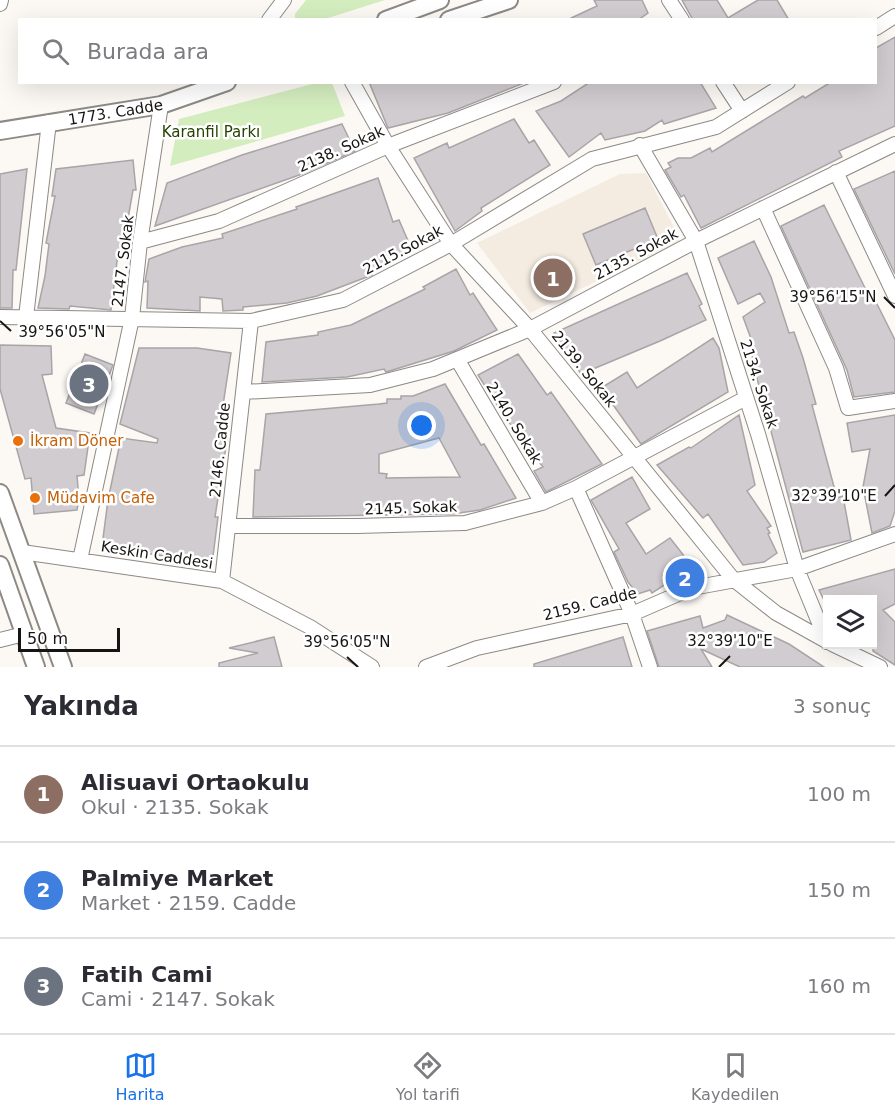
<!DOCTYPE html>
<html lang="tr">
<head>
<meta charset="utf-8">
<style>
  :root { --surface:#fff; --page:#f2f2f3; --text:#2b2b33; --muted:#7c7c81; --line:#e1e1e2; --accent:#1a73e8 }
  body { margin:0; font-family:"DejaVu Sans",sans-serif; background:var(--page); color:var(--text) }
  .controls { position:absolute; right:18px; bottom:18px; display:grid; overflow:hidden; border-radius:0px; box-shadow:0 6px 24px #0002 }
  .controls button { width:54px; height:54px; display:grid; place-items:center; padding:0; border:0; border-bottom:2px solid var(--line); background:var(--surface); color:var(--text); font:30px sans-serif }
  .scale { position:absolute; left:18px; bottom:15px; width:102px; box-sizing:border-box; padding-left:6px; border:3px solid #161513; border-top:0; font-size:16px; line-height:21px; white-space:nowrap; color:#161513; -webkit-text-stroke:4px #fff; paint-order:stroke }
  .you { position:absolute; left:422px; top:426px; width:21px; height:21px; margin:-15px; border:4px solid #fff; border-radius:50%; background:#1a73e8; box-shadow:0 0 0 9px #1a73e833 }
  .badge { display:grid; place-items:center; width:39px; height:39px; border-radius:50%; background:var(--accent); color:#fff; font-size:20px; font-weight:700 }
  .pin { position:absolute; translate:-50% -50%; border:3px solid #fff; box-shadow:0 2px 6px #0006 }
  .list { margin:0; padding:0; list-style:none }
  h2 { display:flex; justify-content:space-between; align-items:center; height:78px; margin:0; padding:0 24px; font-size:26px }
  h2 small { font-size:20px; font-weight:400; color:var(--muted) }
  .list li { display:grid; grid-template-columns:39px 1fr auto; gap:18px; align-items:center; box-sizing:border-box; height:96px; padding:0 24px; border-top:2px solid var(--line) }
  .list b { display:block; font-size:22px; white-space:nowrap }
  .list p { margin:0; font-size:20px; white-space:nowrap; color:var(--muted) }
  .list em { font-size:20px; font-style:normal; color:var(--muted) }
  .icon { flex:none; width:33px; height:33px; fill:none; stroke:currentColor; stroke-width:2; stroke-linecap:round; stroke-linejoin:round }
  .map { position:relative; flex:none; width:895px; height:667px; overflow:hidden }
  .search { position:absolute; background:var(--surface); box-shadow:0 6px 24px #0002; left:18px; right:18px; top:18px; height:66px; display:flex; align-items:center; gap:15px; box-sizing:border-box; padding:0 21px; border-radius:0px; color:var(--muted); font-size:22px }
  .sheet { height:366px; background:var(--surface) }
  nav { display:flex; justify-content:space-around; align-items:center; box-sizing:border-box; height:84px; border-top:2px solid var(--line); background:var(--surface); font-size:16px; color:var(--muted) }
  nav a { display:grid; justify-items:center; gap:3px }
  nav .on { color:var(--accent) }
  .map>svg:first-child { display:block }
</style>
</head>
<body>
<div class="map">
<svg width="895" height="667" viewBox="0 0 895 667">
  <rect width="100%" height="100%" fill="#fcf8f4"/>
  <path fill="#f4ebe1" d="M646 173 681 241 530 313 477 243 620 174Z"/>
  <path fill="#d4edbf" d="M306 0H385L325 19H295V14Z
    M316 83H332L345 116 170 166 179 119Z"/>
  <path fill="#d1ccd0" stroke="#a8a4a7" stroke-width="1.5" fill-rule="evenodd" d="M594 0H642L648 13 638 20H567L597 6Z
    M682 0H717L728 18 758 0H777L789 20H693Z
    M895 37V126L839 151 842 157 701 228 684 195 681 197 665 170 671 167 668 163 678 158H691L710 148 712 152 803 96 805 98 831 82H876V48Z
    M369 82H524V83L448 113 388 128Z
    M590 82H700L716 108 664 124 662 120 645 131 605 140 601 133 569 157 536 111 561 101Z
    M514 119 529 143 534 140 550 165 481 208 482 211 455 231 414 158 447 143 449 148Z
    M342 124 355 151 302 174 155 226 167 183 242 155Z
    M133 160 136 190H133L122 253H118L111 310 70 306 69 309 38 308 45 276 49 244 46 243 55 196H52L56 169Z
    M27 169 16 270H13L12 308H0V174Z
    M895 171V274L854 189Z
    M378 178 393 222 399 220 412 250 371 273 372 275 317 296 287 303 243 307V310L223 311 222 299 200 297V311L147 308 148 281 145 282 149 259 182 247 223 238 222 234 297 209 296 207Z
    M824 205 869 296 872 294 895 340V392L854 397 847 370 781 226Z
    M645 208 658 239 596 265 583 234Z
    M754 241 771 277 789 333 794 332 803 358 816 404 812 405 837 498 843 496 851 540 803 552 755 371 750 344H753L743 317 765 302 760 293 738 304 718 258Z
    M456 269 470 295 473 293 497 330 454 351 386 372 384 369 347 377 262 382 266 342 318 335V332L351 325 425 289 423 287Z
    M687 273 702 304 699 306 706 320 660 341 581 374 554 333Z
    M713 338 719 348 728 392 641 444 601 388 627 372 637 388Z
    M0 345 51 346 52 374 42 375 56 428 90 433 84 475 77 476 79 499 77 510 34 514 31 478 25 479 0 389Z
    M139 348H197L231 353 218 438 227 440 215 517H218L212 564 102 546 108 500 121 438 157 443 158 439 120 424Z
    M85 354 113 365 94 414 66 403Z
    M518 354 547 395 551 392 602 464 546 492 534 471 543 467 505 417 478 375Z
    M445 384 481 445 484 444 516 498 480 510 452 514 253 517 255 470H260L266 414 379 404 387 403V399H401V396H413ZM439 438 460 477 386 478 387 474 379 473V454Z
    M739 415 755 485 747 491 771 526 767 528 770 533 768 534 777 553 764 562 743 565 708 514 703 518 657 465 689 447 691 448Z
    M895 415V511L890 526 872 533 863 487 870 449 852 452 847 423Z
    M632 477 650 509 626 523 646 554 670 538 699 575 675 586 672 580 652 593 650 590 638 594 628 582 614 552 619 549 591 500Z
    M895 569V604L883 610 895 622V665L873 651V600H824L819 590Z
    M727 615 789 644 824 667H740L701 649 712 667H659L647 631 700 616 703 628 725 620Z
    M274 637 282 667H219V663L258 653 229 648Z
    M623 637 632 667H534V664Z"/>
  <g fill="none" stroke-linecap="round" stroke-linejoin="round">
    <defs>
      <path id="minor" d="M669 0 682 20
        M0 4 1 0
        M269 20 284 0
        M876 28 895 16
        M352 82 388 146 451 244 530 329 733 579 776 613 828 642
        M723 82 742 111
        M640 145 696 241 758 434 797 569 827 642
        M836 172 895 296
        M763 208 836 368 848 408 895 401
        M140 242 219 221 388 146 554 82
        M0 317 251 321 343 300 451 244 592 159 716 127 788 82
        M26 317 49 122
        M457 359 542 503
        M243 392 370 385 433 369 530 329 696 241 895 144
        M576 488 632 614 650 667
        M228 526H357L465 523 542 503 576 488 746 398
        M22 552 222 581 310 627 372 667
        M80 560 132 318 140 242 161 105
        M222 581 251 321
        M0 640 24 634
        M832 644 880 667
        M426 667 477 648 632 614 692 588 797 569 895 534"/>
      <g id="tertiary">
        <path d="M386 20 440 0"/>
        <path d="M449 20 509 0"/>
        <path id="s1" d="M0 131 161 105 227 82"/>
        <path d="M0 493 63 667"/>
        <path d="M0 565 36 667"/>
      </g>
    </defs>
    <use href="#minor" stroke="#8d8985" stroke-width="16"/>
    <use href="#tertiary" stroke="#8d8985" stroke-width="20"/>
    <use href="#minor" stroke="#fff" stroke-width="14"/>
    <use href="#tertiary" stroke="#fff" stroke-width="16"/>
  </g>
  <path fill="none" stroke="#161513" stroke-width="2" d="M884 297 895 308M0 321 11 331M885 496 895 485M347 657 358 667M719 667 730 656"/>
  <g fill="#e8710a" stroke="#fff" stroke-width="2">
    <circle cx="18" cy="441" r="6"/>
    <circle cx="35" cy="498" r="6"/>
  </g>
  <g text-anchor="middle" stroke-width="5" stroke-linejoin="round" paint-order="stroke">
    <g font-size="15" fill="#161513" stroke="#fff">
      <text dy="5" stroke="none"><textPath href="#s1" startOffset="117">1773. Cadde</textPath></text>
      <text transform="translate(341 149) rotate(-24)" y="5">2138. Sokak</text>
      <text transform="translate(403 250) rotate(-28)" y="5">2115.Sokak</text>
      <text transform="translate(636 254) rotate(-28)" y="5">2135. Sokak</text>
      <text transform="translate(123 261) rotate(-83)" y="5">2147. Sokak</text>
      <text transform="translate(584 369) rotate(51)" y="5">2139. Sokak</text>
      <text transform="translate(759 384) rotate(72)" y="5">2134. Sokak</text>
      <text transform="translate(514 423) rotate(59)" y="5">2140. Sokak</text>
      <text transform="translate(220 450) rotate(-84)" y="5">2146. Cadde</text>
      <text transform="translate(411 508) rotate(-2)" y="5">2145. Sokak</text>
      <text transform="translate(157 555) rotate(9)" y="5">Keskin Caddesi</text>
      <text transform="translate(590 604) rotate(-14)" y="5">2159. Cadde</text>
    </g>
    <g font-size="15" fill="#274104" stroke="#fff">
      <text x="211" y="137">Karanfil Parkı</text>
    </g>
    <g font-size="15" fill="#c56008" stroke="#fff" text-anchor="start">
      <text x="30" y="446">İkram Döner</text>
      <text x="47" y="503">Müdavim Cafe</text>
    </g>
  </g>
  <g font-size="15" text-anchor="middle" fill="#161513" stroke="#fff" stroke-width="5" stroke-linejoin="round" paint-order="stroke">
    <text x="833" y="302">39°56'15"N</text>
    <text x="62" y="337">39°56'05"N</text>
    <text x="834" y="501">32°39'10"E</text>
    <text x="730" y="646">32°39'10"E</text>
    <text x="347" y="647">39°56'05"N</text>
  </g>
</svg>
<div class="controls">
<button><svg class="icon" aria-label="layers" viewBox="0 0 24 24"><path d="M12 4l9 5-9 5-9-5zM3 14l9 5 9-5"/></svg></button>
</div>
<div class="scale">50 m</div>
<div class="you"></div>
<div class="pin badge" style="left:553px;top:278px;background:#8d6e63">1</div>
<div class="pin badge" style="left:685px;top:578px;background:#3f7fe0">2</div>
<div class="pin badge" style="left:89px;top:384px;background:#6b7280">3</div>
<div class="search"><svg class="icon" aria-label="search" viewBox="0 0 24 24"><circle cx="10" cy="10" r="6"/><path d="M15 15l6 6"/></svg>Burada ara</div>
</div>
<section class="sheet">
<h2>Yakında<small>3 sonuç</small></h2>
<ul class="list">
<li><span class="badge" style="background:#8d6e63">1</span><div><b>Alisuavi Ortaokulu</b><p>Okul · 2135. Sokak</p></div><em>100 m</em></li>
<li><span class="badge" style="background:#3f7fe0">2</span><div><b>Palmiye Market</b><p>Market · 2159. Cadde</p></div><em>150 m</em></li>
<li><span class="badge" style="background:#6b7280">3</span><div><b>Fatih Cami</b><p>Cami · 2147. Sokak</p></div><em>160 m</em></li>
</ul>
</section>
<nav>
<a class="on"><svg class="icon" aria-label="map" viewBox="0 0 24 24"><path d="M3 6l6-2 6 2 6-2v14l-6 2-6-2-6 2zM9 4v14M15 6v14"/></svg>Harita</a>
<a><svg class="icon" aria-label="directions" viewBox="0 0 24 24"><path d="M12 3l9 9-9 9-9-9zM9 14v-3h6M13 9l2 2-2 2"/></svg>Yol tarifi</a>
<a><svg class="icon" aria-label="saved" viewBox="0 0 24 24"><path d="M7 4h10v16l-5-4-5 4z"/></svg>Kaydedilen</a>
</nav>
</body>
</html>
